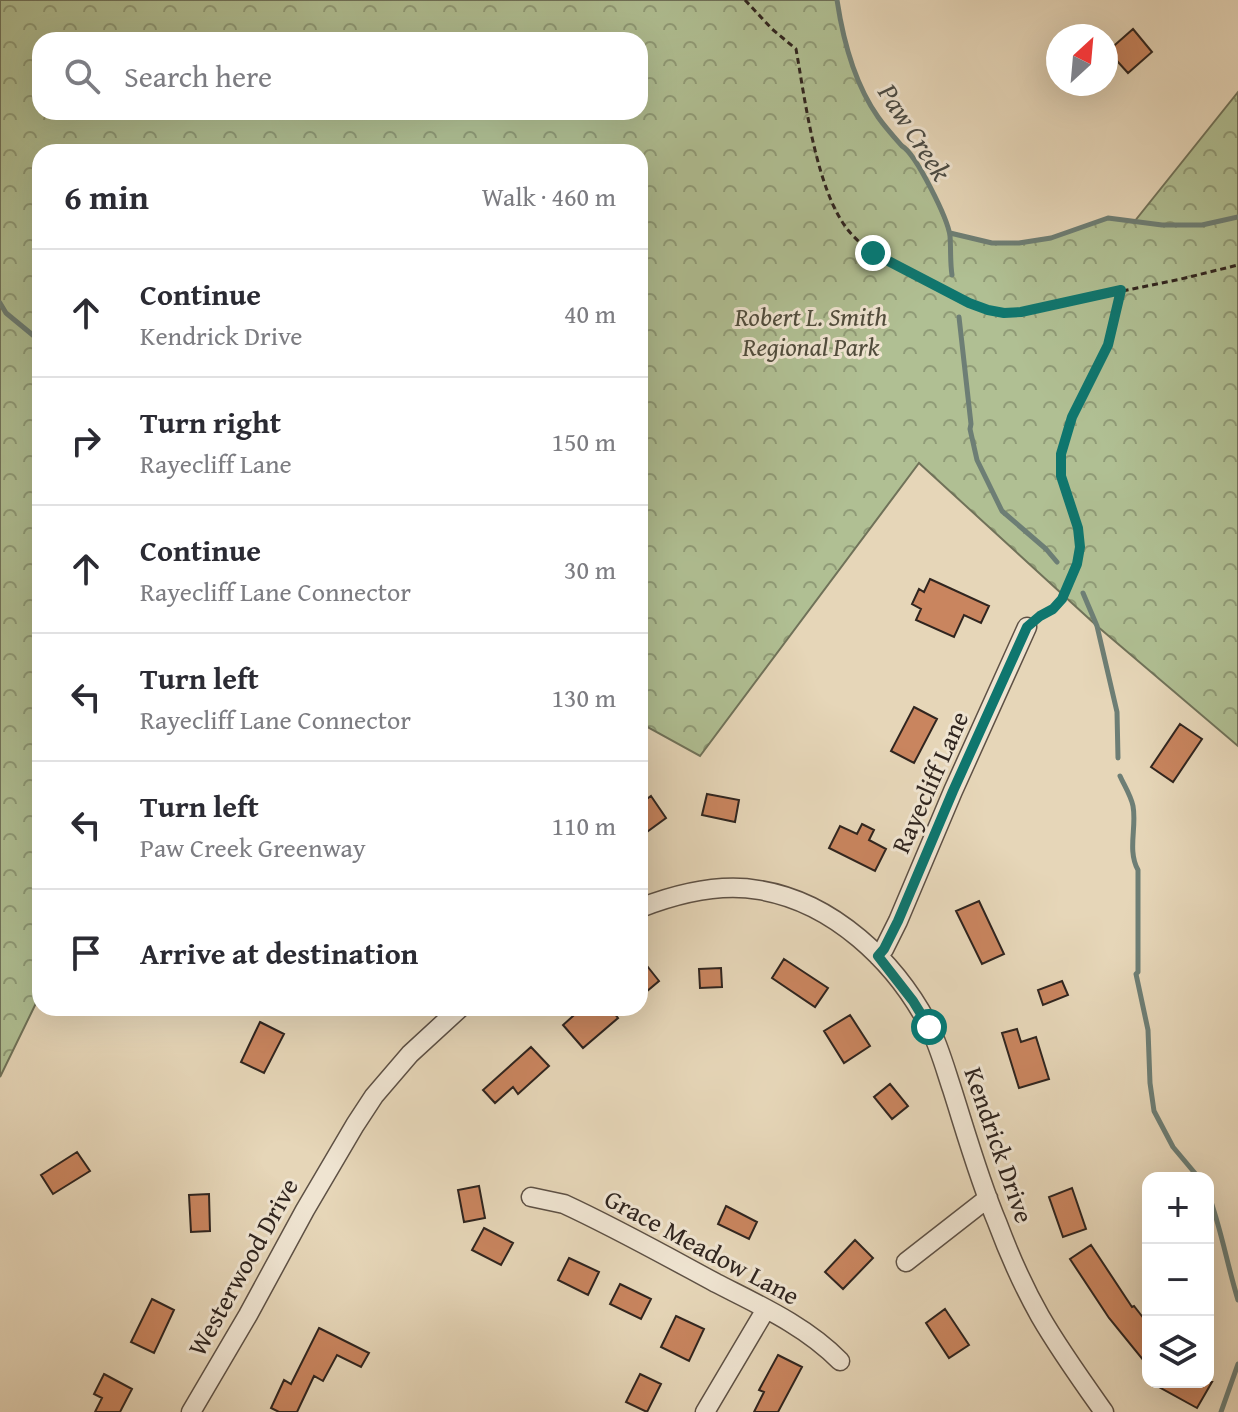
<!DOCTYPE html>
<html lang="en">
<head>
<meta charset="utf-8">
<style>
  :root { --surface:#fff; --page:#f7f7f7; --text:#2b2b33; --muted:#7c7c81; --line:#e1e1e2 }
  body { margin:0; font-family:"Gentium Book Plus",serif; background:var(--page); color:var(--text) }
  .controls { position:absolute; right:24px; bottom:24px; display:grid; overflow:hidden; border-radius:16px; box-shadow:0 8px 32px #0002 }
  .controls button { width:72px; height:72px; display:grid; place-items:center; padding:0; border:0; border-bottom:2px solid var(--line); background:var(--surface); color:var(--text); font:40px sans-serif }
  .compass { position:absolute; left:1046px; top:24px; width:72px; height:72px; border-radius:50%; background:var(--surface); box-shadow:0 8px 32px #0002; rotate:26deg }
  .stop { position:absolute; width:24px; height:24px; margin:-18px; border:6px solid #0f766e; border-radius:50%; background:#fff }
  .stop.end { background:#0f766e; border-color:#fff; box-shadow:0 2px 8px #0008 }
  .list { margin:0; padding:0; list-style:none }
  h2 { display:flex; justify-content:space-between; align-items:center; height:104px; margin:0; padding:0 32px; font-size:34px }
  h2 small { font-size:26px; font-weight:400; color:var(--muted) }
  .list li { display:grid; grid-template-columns:52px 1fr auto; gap:24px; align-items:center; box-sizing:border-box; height:128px; padding:0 32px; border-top:2px solid var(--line) }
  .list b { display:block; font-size:30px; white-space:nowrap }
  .list p { margin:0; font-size:26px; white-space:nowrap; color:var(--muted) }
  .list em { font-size:26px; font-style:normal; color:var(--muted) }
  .icon { flex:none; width:44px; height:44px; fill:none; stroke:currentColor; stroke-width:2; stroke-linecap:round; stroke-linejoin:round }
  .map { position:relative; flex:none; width:1238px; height:1412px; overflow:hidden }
  .search { position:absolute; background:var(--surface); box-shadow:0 8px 32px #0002; left:32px; top:32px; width:616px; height:88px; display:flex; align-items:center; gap:20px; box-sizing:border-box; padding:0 28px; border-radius:24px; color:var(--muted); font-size:30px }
  .panel { position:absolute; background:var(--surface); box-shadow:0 8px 32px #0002; left:32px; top:144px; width:616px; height:872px; border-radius:24px }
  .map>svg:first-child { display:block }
</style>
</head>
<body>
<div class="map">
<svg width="1238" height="1412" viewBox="0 0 1238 1412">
  <defs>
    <pattern id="park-crowns" width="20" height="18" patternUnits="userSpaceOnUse" patternTransform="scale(2)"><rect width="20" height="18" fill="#b0bf93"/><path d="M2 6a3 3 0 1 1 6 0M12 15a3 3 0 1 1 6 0" fill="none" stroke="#909b77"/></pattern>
  </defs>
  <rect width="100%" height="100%" fill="#e6d6b8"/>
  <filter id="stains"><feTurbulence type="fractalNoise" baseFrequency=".0025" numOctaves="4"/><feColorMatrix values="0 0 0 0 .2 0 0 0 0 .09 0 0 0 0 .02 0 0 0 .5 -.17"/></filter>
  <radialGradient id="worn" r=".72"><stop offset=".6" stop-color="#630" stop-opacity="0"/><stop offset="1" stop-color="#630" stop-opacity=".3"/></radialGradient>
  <path fill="url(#park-crowns)" stroke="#707259" stroke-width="2" fill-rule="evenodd" d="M0 0H837C843 40 854 83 878 117 885 127 894 137 902 146 922 158 940 211 950 233L992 243H1019L1051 238 1108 218 1134 222 1238 92V746L1097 626 919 463 700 756 640 723V152H40V995L0 1077ZM40 40H640V112H40Z"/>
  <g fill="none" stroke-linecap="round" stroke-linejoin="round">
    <path stroke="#6d7e75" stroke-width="5" d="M837 0C843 40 854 83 878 117 885 127 894 137 902 146 916 154 948 219 950 236 951 249 950 262 952 275
      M950 233 992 243H1019L1051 238 1108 218 1162 225H1202L1238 217
      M0 303 6 313 40 341
      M959 317 971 424 970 429 977 460 1002 511 1046 549 1057 562
      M1083 593 1097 626 1117 712 1118 758
      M1120 776C1124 785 1131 796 1133 806 1137 827 1127 850 1138 870V972L1136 974 1148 1030 1150 1083 1154 1111 1173 1147 1199 1178
      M1208 1193C1221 1228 1227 1264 1238 1300
      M1221 1412 1238 1364"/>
  </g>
  <path fill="#c9855f" stroke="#30251f" stroke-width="2" d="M1133 29 1152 52 1128 73 1108 51Z
    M930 579 989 606 981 623 964 615 954 637 916 620 921 609 912 604 919 589 924 592Z
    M914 707 937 719 914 763 891 751Z
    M1180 724 1202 739 1173 782 1151 767Z
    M707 794 739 800 735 822 702 815Z
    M651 796 666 818 640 837V804Z
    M862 824 874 830 869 840 886 849 875 871 829 848 840 826 857 834Z
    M979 901 1004 954 982 964 956 911Z
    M640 957 659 981 640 997Z
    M784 959 828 988 815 1007 772 978Z
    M721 968 722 987 700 988 699 969Z
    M1062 981 1068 995 1043 1005 1038 990Z
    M582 1008H610L618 1018 583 1048 563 1025Z
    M850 1015 870 1046 844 1063 824 1031Z
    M260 1022 284 1034 264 1073 241 1062Z
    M1017 1029 1021 1042 1036 1037 1049 1079 1019 1088 1002 1033Z
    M531 1047 549 1066 518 1094 513 1087 495 1103 483 1090Z
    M890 1084 908 1106 892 1119 874 1097Z
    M77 1152 90 1171 53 1194 41 1175Z
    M479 1186 485 1218 464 1222 458 1190Z
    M1072 1188 1086 1229 1063 1237 1049 1197Z
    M209 1194 210 1231 191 1232 189 1195Z
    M726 1206 757 1222 749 1239 718 1224Z
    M484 1228 513 1243 501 1265 472 1250Z
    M855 1240 873 1258 843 1289 825 1272Z
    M1091 1245 1132 1307 1134 1306 1148 1324V1366L1109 1318 1070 1259Z
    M569 1258 599 1272 588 1295 558 1280Z
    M620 1284 651 1299 641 1319 610 1304Z
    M152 1299 174 1310 154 1353 131 1342Z
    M945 1309 969 1345 949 1358 926 1323Z
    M676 1316 704 1329 689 1361 661 1347Z
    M319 1328 369 1353 361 1367 337 1355 323 1381 314 1376 297 1412H279L271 1408 284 1380 291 1384Z
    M778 1355 802 1367 778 1412H754L764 1392 759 1390Z
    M104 1374 132 1389 120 1412H95L102 1398 94 1394Z
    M640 1374 661 1384 647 1412 626 1402Z
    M1150 1382H1212L1197 1408Z"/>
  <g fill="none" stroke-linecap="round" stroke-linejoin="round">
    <defs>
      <path id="minor" d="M640 908C676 894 720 883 759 890 833 902 895 961 929 1026 939 1046 945 1068 952 1089 966 1133 979 1179 997 1222 1009 1254 1023 1286 1040 1316 1059 1349 1082 1381 1104 1412
        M878 956 884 949 898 921 953 791 1027 627
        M531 1197 564 1204C616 1228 666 1256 716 1283 759 1305 806 1326 840 1361
        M906 1262 988 1198
        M191 1412 248 1315 305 1210 355 1125 374 1096 410 1054 460 1008
        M705 1412 766 1309"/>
    </defs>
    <use href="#minor" stroke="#5e5145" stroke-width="21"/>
    <path stroke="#30251f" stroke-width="3" stroke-dasharray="6 4" stroke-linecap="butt" d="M745 0 772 29 796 49C805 99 816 190 848 230 869 256 901 269 929 283 961 299 985 314 1021 312L1181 279 1238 265
      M1039 617C1057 606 1066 595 1073 575 1076 566 1080 556 1080 546 1080 514 1058 488 1061 456 1063 415 1094 381 1109 344 1115 327 1118 308 1121 290"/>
    <use href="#minor" stroke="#efe4d1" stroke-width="18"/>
  </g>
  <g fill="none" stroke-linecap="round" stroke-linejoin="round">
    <path stroke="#0f766e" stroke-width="10" d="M873 253 969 303 988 310 1004 313 1021 312 1121 290 1108 345 1072 417 1061 454V476L1078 528 1080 547 1077 564 1062 599 1053 609 1040 616 1027 627 953 791 898 921 884 949 878 956 913 1001 929 1027"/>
  </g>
  <g text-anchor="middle" stroke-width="6" stroke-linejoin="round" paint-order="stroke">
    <g font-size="26" font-style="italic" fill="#504c3c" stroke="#efe4d1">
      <text x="811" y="326">Robert L. Smith<tspan x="811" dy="30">Regional Park</tspan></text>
    </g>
    <g font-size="26" fill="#30251f" stroke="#efe4d1">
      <text transform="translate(930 782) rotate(-66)" y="9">Rayecliff Lane</text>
      <text transform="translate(999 1145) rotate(71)" y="9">Kendrick Drive</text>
      <text transform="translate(702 1247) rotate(28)" y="9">Grace Meadow Lane</text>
      <text transform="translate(243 1267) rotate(-61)" y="9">Westerwood Drive</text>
    </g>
    <g font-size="28" font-style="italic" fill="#4a4a43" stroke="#efe4d1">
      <text transform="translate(915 132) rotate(57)" y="10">Paw Creek</text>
    </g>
  </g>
  <rect width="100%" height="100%" filter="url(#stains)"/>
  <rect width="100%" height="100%" fill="url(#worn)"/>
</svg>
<div class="controls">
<button>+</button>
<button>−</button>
<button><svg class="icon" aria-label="layers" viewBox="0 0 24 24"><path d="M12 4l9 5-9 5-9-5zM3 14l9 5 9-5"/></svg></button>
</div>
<svg class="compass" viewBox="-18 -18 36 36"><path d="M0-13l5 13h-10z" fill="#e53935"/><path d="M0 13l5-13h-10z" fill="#7c7c81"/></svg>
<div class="stop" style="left:929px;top:1027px"></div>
<div class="stop end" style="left:873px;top:253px"></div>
<div class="search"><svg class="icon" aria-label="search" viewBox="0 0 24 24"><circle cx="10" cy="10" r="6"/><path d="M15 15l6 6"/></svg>Search here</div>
<section class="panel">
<h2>6 min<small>Walk · 460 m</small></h2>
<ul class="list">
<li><svg class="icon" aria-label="ahead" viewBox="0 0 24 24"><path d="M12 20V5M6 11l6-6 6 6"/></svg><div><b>Continue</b><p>Kendrick Drive</p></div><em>40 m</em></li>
<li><svg class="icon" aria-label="right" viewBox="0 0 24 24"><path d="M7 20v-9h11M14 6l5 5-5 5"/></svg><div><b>Turn right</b><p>Rayecliff Lane</p></div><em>150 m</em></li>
<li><svg class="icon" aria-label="ahead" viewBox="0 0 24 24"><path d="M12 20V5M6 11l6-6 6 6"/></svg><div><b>Continue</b><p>Rayecliff Lane Connector</p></div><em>30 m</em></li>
<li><svg class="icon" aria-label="left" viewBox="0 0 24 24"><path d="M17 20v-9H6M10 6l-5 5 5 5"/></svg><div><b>Turn left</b><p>Rayecliff Lane Connector</p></div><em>130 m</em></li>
<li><svg class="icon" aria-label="left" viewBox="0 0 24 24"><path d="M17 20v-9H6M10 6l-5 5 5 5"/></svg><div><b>Turn left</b><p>Paw Creek Greenway</p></div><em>110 m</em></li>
<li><svg class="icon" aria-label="arrive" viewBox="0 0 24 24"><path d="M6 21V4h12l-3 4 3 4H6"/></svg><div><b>Arrive at destination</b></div></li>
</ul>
</section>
</div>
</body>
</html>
